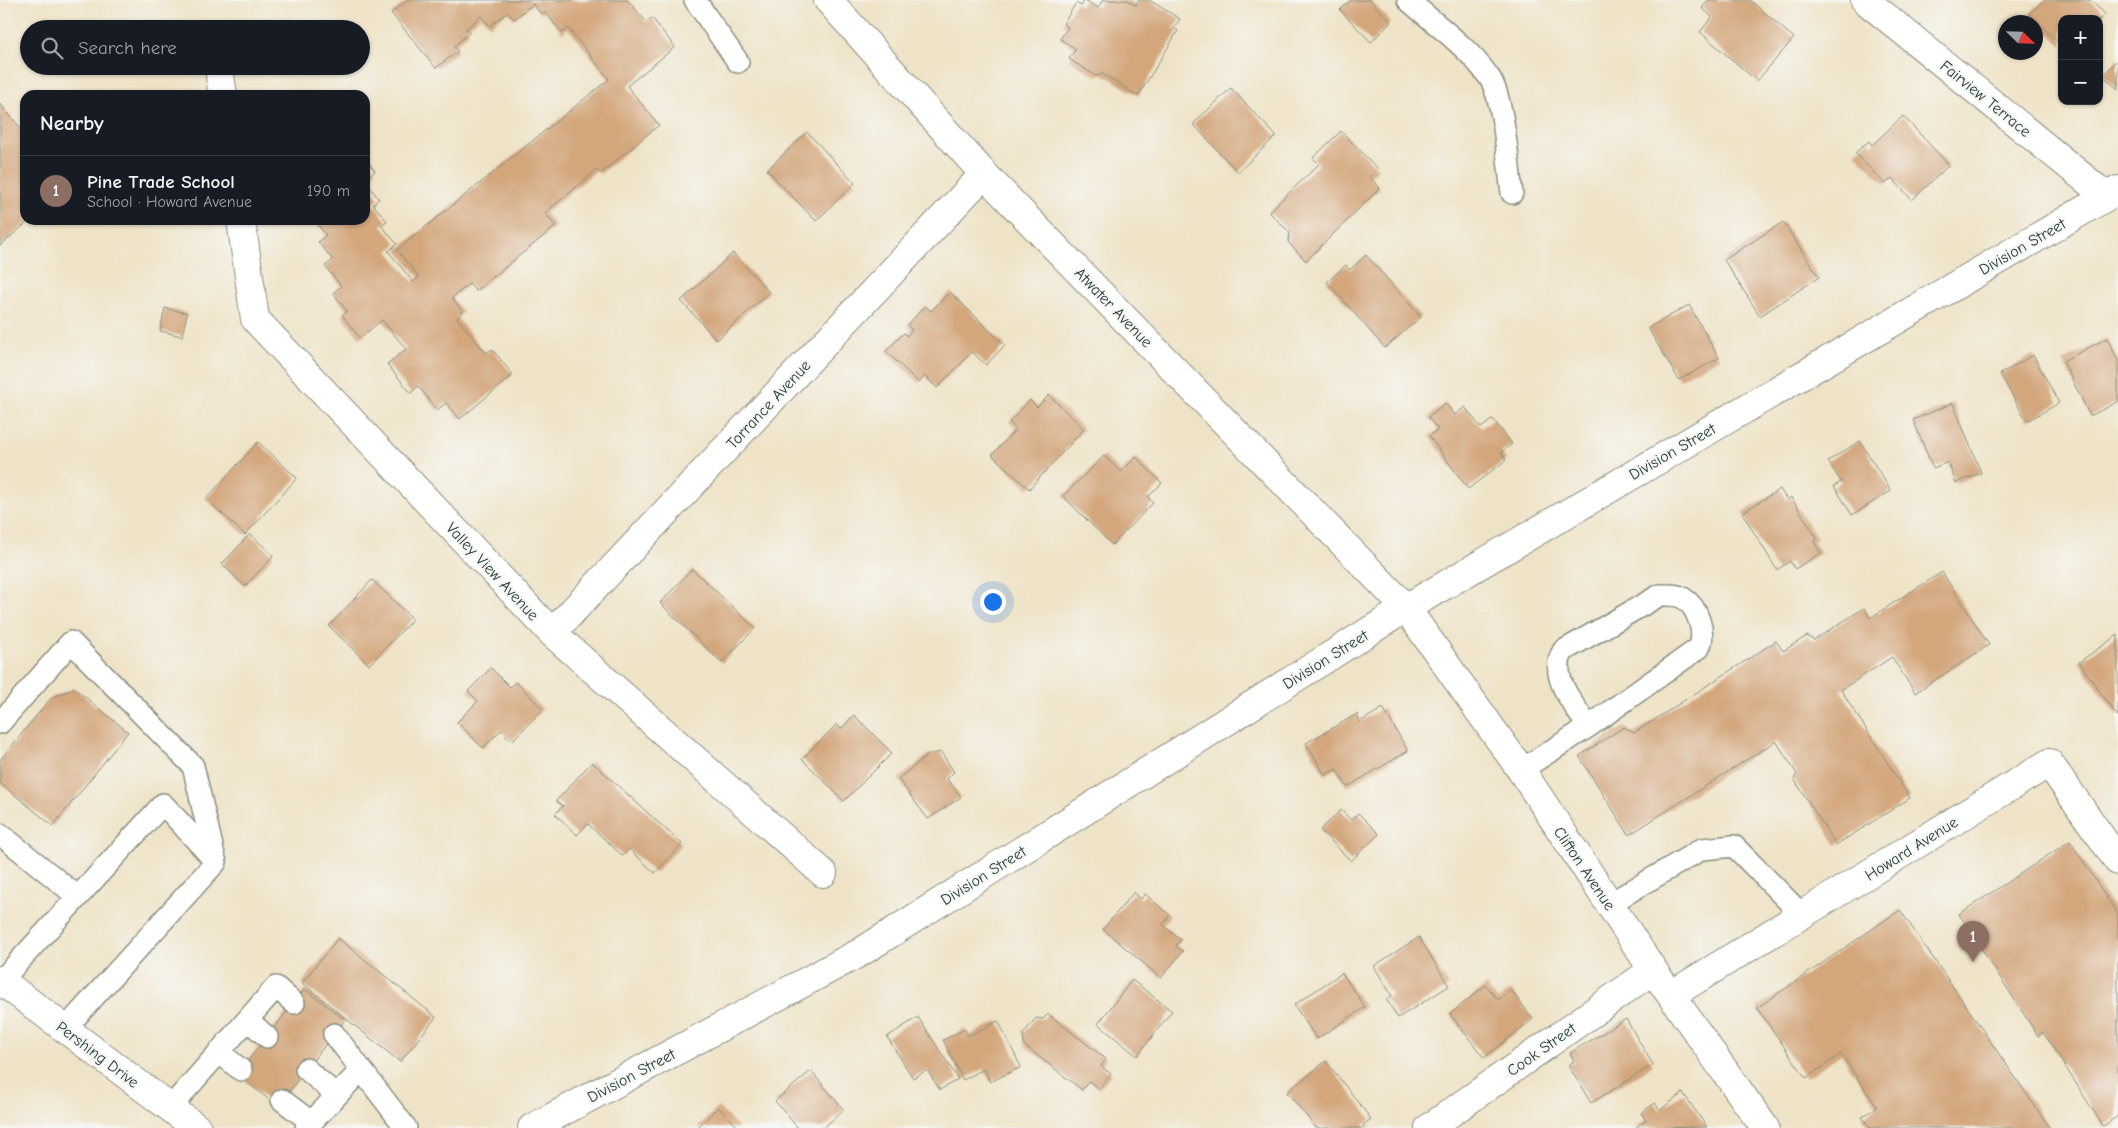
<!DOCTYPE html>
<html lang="en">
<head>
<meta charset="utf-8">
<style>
  :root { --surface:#171b24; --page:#20242c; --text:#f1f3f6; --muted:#9ea1a6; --line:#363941; --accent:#1f6fb2 }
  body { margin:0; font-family:"Comic Neue",sans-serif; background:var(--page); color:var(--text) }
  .controls { position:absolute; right:15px; top:15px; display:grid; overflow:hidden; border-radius:10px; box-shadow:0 1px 4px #0004 }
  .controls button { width:45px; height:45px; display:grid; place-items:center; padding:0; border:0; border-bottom:1px solid var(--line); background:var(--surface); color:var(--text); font:25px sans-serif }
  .compass { position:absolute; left:1998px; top:15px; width:45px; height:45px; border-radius:50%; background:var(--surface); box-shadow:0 1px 4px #0004; rotate:113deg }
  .you { position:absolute; left:992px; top:601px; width:18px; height:18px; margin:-12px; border:4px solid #fff; border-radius:50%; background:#1a73e8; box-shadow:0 0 0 8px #1a73e833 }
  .badge { display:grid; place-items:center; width:32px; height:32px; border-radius:50%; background:var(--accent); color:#fff; font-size:16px; font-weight:700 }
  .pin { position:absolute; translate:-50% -41px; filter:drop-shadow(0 1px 2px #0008) }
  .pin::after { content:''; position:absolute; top:26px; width:18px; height:15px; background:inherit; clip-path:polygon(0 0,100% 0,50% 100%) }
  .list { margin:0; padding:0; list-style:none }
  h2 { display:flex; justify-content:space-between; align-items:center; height:65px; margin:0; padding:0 20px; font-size:21px }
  h2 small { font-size:16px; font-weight:400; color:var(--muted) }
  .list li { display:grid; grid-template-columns:32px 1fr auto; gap:15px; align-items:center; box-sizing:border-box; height:70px; padding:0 20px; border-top:1px solid var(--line) }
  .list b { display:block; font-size:19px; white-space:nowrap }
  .list p { margin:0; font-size:16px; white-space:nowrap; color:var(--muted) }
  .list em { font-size:16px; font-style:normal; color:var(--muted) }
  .icon { flex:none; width:28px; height:28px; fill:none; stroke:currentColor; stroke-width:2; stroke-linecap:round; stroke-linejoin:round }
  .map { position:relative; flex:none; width:2118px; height:1128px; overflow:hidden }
  .search { position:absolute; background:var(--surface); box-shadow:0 1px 4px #0004; left:20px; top:20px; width:350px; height:55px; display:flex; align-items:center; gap:12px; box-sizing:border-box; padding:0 18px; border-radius:28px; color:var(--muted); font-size:19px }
  .panel { position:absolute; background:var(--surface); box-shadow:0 1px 4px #0004; left:20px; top:90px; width:350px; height:135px; border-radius:15px }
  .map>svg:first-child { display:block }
</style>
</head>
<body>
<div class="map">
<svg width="2118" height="1128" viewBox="0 0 2118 1128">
  <rect width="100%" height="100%" fill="#f6f6f2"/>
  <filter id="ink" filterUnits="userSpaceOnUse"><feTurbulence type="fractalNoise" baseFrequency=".02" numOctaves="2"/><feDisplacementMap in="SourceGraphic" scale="10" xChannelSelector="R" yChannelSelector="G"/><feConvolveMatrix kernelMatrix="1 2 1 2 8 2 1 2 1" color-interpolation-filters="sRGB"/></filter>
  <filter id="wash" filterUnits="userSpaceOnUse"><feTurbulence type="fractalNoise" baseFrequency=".0096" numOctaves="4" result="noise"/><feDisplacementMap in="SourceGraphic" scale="20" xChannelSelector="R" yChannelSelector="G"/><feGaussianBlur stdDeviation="1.12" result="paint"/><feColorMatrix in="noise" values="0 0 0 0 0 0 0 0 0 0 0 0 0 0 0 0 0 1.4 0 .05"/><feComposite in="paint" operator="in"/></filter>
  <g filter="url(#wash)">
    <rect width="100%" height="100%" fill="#efe3c7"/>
    <g id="blocks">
      <path fill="#d3a67c" d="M408 0H628L646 22 652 18 675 47 627 86 659 125 600 174 597 170 545 213 556 226 476 291 469 284 452 298 463 312 457 318 486 353 492 349 513 375 460 419 446 403 437 410 418 386 411 393 387 364 406 349 382 320 360 338 342 315 347 311 333 293 341 286 325 266 333 260 318 242 326 235 314 220H365V181L379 199 373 204 387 221 381 225 397 244 388 251 413 282 419 277 397 250 609 79 568 28 562 33 546 13H540L533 4 514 19 508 12 490 26 481 16 466 29 470 32 454 46 458 51 436 68 391 13Z
        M1085 0 1098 8 1103 0H1127L1136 5 1139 0H1149L1180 19 1174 28 1178 31 1138 96 1103 74 1096 76 1069 59 1076 49 1060 39 1068 27 1063 24 1076 3 1081 6Z
        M1351 0H1370L1391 22 1371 42 1340 10Z
        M1708 0H1750L1794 38 1757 81 1700 32 1712 17 1702 8Z
        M2044 0H2090L2105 14 2099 20 2062 19V46L2029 14Z
        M2118 59V89L2103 76Z
        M1231 88 1276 136 1238 172 1193 124Z
        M0 104 25 133V220H30L0 246Z
        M1903 116 1949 165 1912 200 1892 178 1885 184 1855 153 1869 141 1872 145Z
        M1341 131 1378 169 1370 177 1380 188 1306 261 1288 242 1290 233 1269 212 1319 164 1313 158Z
        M807 132 855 183 816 221 767 170Z
        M365 158 375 171 365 179Z
        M1783 222 1819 277 1760 316 1724 260Z
        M733 253 769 292 717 340 681 301Z
        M1366 255 1421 317 1385 348 1327 282 1346 265 1350 270Z
        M950 292 1005 345 986 365 972 352 937 388 925 376 919 383 886 351 904 333 907 336 912 330 907 325 925 306 931 311Z
        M1689 305 1719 358 1679 380 1648 328Z
        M165 308 187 313 182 336 160 331Z
        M2107 338 2118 360V402L2090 416 2063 361Z
        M2033 355 2059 403 2027 421 2000 374Z
        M1049 395 1084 429 1029 489 992 455 1016 429 1009 422 1030 400 1037 407Z
        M1445 403 1455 415 1465 407 1481 428 1493 419 1512 444 1501 452 1506 460 1468 489 1429 436 1438 430 1428 417Z
        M1953 403 1981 473 1956 483 1948 462 1933 468 1913 420Z
        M1860 441 1891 491 1852 515 1834 486 1841 482 1828 461Z
        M258 442 297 478 245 535 206 499Z
        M1104 456 1121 472 1136 457 1162 483 1148 497 1153 503 1112 545 1063 496Z
        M1780 489 1787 500 1791 497 1817 538 1814 542 1821 553 1795 569 1790 561 1777 570 1742 513Z
        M250 534 273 555 271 559 245 586 222 564Z
        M692 569 755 628 722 663 660 603Z
        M1942 572 1989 645 1915 693 1892 657 1841 690 1910 798 1836 845 1794 779 1797 774 1776 741 1629 835 1579 756 1624 727 1634 733 1776 641 1783 651 1807 636 1814 640 1864 608 1870 618Z
        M372 580 413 619 369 665 329 626Z
        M2118 635V717L2079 662Z
        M491 668 510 687 516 682 543 709 512 741 501 730 483 748 457 722 478 701 468 691Z
        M74 688 128 732 53 826 0 783V760L51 698Z
        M1383 708 1408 751 1347 787 1336 769 1325 775 1306 743 1357 714 1360 722Z
        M854 715 892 753 844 801 802 759 837 724 841 729Z
        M941 752 954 772 947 779 961 797 928 819 898 779 928 755Z
        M592 762 682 844 655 873 629 849 623 856 588 824 577 835 555 814 563 806 556 801Z
        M1341 810 1351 820 1358 813 1379 834 1351 861 1320 830Z
        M2070 841 2118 915V1116L2103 1126 2043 1032 2038 1036 1959 914Z
        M1134 892 1141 899 1145 894 1170 915 1163 925 1181 940 1176 946 1183 951 1161 978 1103 929Z
        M1900 910 2050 1128H1870L1862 1117 1877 1107 1841 1054 1806 1078 1757 1008Z
        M1419 937 1449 986 1398 1018 1386 999 1392 996 1374 966Z
        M338 938 436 1017 400 1062 302 983Z
        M1342 973 1365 1007 1317 1039 1294 1005Z
        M1132 980 1172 1011 1137 1056 1098 1024Z
        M1486 985 1498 1000 1511 990 1533 1019 1484 1058 1450 1014Z
        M305 989 345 1020 277 1106 237 1074Z
        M1048 1014 1106 1059 1101 1066 1111 1074 1099 1089 1089 1081 1082 1090 1024 1045 1023 1034 1036 1018 1043 1019Z
        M918 1017 958 1079 940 1090 927 1070 913 1078 887 1037Z
        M1626 1019 1653 1065 1591 1103 1568 1065 1574 1061 1570 1053Z
        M998 1021 1021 1067 990 1082 984 1069 963 1080 943 1040 965 1029 968 1036Z
        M1326 1061 1371 1119 1363 1125 1365 1128H1316L1287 1092Z
        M811 1071 844 1110 823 1128H798L775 1101Z
        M1683 1093 1707 1127 1635 1128 1646 1120 1641 1113 1655 1103 1660 1110Z
        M718 1107 739 1128H697Z"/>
    </g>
  </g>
  <g filter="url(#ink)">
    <use href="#blocks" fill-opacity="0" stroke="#87907e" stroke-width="1"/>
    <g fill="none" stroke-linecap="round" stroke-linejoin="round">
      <defs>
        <path id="service" d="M695 0 738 62
          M1408 0C1435 24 1468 47 1489 77 1504 98 1508 165 1512 193
          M0 723 71 642 193 766 215 859
          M1521 770 1588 727 1699 648C1706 633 1698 607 1683 598 1676 594 1668 595 1660 595L1563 651C1548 677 1575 705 1588 727
          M0 834 78 897
          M1609 904 1702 849 1734 846 1802 915
          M1 981 163 804 216 862 65 1029
          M248 1020 267 1037
          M334 1034 406 1128
          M219 1052 241 1070
          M306 1069 336 1095
          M282 1100 311 1122
          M170 1108 276 987 294 1003
          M306 1128 361 1070"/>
        <path id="minor" d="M1865 0 2106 196
          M220 76 223 95
          M241 220 255 319 552 633 823 873
          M552 633 984 174
          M1671 995 2049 763 2118 861
          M1429 1128 1653 970"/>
        <path id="tertiary" d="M532 1128 861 952 1406 608 2118 190"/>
        <path id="secondary" d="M828 0 984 174 1406 608 1521 770 1653 970 1765 1128"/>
        <path id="primary" d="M0 980 197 1128"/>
      </defs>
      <use href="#service" stroke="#87907e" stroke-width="24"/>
      <use href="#minor" stroke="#87907e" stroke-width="30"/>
      <use href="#tertiary" stroke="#87907e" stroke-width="30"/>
      <use href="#secondary" stroke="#87907e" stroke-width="30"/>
      <use href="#primary" stroke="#87907e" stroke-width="30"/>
      <use href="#service" stroke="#fff" stroke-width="21"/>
      <use href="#minor" stroke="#fff" stroke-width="28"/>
      <use href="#tertiary" stroke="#fff" stroke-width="28"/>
      <use href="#secondary" stroke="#fff" stroke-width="28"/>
      <use href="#primary" stroke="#fff" stroke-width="28"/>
    </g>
  </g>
  <g text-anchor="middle" stroke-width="4.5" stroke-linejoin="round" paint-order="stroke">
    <g font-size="16" fill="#1f3d34" stroke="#f6f6f2">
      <text transform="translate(1986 98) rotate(39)" y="6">Fairview Terrace</text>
      <text transform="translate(2022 246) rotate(-30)" y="6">Division Street</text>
      <text transform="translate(1114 307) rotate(46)" y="6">Atwater Avenue</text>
      <text transform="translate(768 404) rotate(-47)" y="6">Torrance Avenue</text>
      <text transform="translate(1672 451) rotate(-30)" y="6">Division Street</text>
      <text transform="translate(493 571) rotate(47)" y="6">Valley View Avenue</text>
      <text transform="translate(1325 659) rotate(-32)" y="6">Division Street</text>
      <text transform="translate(1911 848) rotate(-32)" y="6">Howard Avenue</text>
      <text transform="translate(1585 868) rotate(56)" y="6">Clifton Avenue</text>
      <text transform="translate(983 875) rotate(-32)" y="6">Division Street</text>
      <text transform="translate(1541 1049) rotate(-35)" y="6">Cook Street</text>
      <text transform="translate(98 1054) rotate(37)" y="6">Pershing Drive</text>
      <text transform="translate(631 1075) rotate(-28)" y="6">Division Street</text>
    </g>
  </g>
</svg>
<div class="controls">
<button>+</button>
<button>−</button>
</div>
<svg class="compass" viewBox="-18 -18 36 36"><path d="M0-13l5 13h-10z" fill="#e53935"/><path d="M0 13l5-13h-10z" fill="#9ea1a6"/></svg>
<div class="you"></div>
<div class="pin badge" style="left:1973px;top:962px;background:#8d6e63">1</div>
<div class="search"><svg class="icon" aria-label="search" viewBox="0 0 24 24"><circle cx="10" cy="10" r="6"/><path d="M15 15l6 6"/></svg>Search here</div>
<section class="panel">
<h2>Nearby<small></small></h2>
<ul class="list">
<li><span class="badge" style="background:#8d6e63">1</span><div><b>Pine Trade School</b><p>School · Howard Avenue</p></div><em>190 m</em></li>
</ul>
</section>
</div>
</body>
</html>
